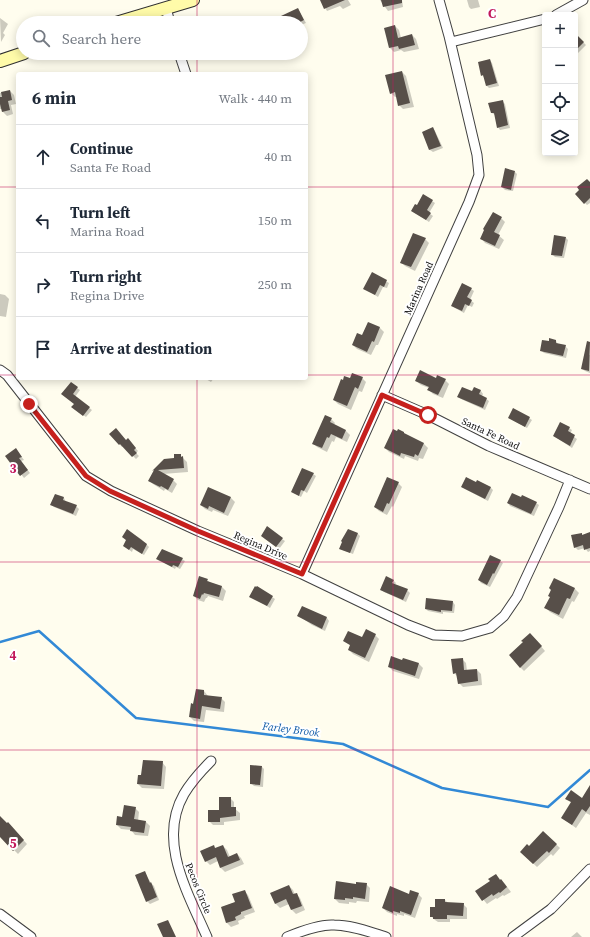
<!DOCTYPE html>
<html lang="en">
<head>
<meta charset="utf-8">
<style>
  :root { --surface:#fff; --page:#f6f6f7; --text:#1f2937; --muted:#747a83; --line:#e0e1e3 }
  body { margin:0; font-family:"Source Serif 4",serif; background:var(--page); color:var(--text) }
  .controls { position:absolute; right:12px; top:12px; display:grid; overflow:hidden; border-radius:4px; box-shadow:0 2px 10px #0003 }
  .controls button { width:36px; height:36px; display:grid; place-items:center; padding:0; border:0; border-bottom:1px solid var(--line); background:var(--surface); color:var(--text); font:20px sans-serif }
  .stop { position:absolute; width:12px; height:12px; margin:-9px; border:3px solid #c6201d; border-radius:50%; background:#fff }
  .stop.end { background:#c6201d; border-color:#fff; box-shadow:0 1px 4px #0008 }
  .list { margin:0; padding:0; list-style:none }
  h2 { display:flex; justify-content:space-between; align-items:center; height:52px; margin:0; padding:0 16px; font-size:17px }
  h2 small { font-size:13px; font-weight:400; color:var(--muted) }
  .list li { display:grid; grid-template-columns:26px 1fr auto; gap:12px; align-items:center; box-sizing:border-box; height:64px; padding:0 16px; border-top:1px solid var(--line) }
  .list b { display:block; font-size:15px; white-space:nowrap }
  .list p { margin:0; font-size:13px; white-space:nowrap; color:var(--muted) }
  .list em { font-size:13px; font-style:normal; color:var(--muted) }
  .icon { flex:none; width:22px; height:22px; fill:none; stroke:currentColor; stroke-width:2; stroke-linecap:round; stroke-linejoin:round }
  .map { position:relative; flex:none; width:590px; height:937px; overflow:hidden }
  .search { position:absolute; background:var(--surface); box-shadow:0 2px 10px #0003; left:16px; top:16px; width:292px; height:44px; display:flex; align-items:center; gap:10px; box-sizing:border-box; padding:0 14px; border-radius:22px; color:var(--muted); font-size:15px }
  .panel { position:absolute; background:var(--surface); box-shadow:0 2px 10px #0003; left:16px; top:72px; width:292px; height:308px; border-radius:4px }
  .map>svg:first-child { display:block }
</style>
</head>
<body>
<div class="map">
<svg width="590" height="937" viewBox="0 0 590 937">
  <rect width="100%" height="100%" fill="#fffdee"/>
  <path fill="#0003" d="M321 0H348L351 5 343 9 340 6 327 11Z
    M380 0H402L403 7 388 11Z
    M467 0H478L480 7 471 9 469 7Z
    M298 9 306 23 301 25V23H285Z
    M0 18 8 24 3 33 5 35 1 42Z
    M260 20 263 23H253Z
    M395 26 399 30 401 38 412 35 416 39 419 49 404 52 401 50 394 52 390 48Z
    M576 35 586 45 575 56V37Z
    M490 60 492 63 499 86 489 88 487 86 485 78 482 75Z
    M402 72 406 76 414 107 403 109 399 105 397 97H395L391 93Z
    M10 91 14 95 16 104 11 105 13 114 7 116 3 112 2 109H0V93Z
    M502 101 505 104 510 128 500 130 498 127 495 115 492 113Z
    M433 128 435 131 443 148 433 152 430 150 423 132Z
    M515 172 517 174 513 191 505 190 502 187Z
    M590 183V203L587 205 585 203Z
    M432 201 435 203 429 213 433 216 429 222 412 211Z
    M501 218 505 222 498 235 504 240 499 249 485 243 481 238Z
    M566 238 568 240 564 258 555 257 552 254Z
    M425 239 429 243 415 271 405 266 401 262Z
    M372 274 389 283 387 288 383 287 378 297 365 289Z
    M471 289 474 291 470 300 474 303 472 307 468 305 464 313 455 308 453 306Z
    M0 294 5 295 9 299 6 317 0 316Z
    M368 323 380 328 384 332 378 345H376L371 355 357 349 353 345 362 337Z
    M556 341 558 344 565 346 568 349 566 358 544 353 541 350 549 343Z
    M585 354 590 355V373L585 371 582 369Z
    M204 378H214L211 382Z
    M362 378 366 382 362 392 359 391 351 410 338 404 334 400 351 380Z
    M437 379 445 380 449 384 443 398 433 394 429 390V388L421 385 416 381Z
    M77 388 80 390 75 397 92 410 86 417 75 409V404L65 396Z
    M475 388 481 391 483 394 482 396 489 401 485 410 461 399 458 397 473 393Z
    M509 418H529L532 420 527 428Z
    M331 419 335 423 334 425 346 431 350 435 347 442 336 437 334 442 332 441 327 452 317 447 313 443Z
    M569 428 572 430 570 434 577 439 572 448 554 436Z
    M110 434 130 442 138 451 136 453 139 456 136 459 123 446 122 447Z
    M406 436 424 444 428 448 423 459 419 458 418 461 405 456 404 459 389 452 385 448Z
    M18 452 24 460 21 461 30 473 24 478 7 456Z
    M180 455 187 462 188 472 163 474 173 480 177 484 172 493 165 489 164 491 153 484 149 480 164 460 175 459Z
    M313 474 316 476 307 493 304 491 301 497 292 492Z
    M387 478 398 483 402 487 393 507 392 506 387 515 379 511 375 507Z
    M462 487H490L493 490 488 501 465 489Z
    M55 495 64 498 66 502 76 506 79 509 76 516 54 507 51 504Z
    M231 498 235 502 228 516 213 510 212 512 205 509 201 505Z
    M508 503H536L539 505 534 516 510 506Z
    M127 530 141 539 149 547 144 555 133 549 132 552 124 546 127 541 123 537Z
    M348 530 358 534 360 536 353 554 340 549Z
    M581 534 583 535 590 534V551L588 552 585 548 578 550 575 547Z
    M264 538 282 539 285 541 279 549Z
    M158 559H182L185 561 180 569 176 567 175 569Z
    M500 561 503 563 490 587 481 583 479 580Z
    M554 579 575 589 579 593 574 602 572 601 563 619 550 612 546 608 551 598 549 596Z
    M207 580 211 583 222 587 226 591 223 601 208 596 207 598H206L204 602 198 600 194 596Z
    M393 580 396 583 395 585 407 590 410 593 406 602 384 592 382 590Z
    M250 596 272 597 275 599 270 608Z
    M453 602 455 605 454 613 443 612V614L428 611 426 609Z
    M299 616 327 618 329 621 325 631 312 625Z
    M375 635 379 639 369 662 353 654 349 650 351 646 344 641 362 639Z
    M534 638 545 651 524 671 520 667Z
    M462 659 466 663 467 671 477 670 481 674 482 685 463 687 459 683 458 677 454 673Z
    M403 661 419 664 423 668 419 679 393 671 389 667Z
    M204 691 208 696 221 698 225 702 224 712 206 710 204 722 194 721 190 717 194 705Z
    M162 762 166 767 164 789 142 788 138 784 142 776Z
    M262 767 264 769 263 787 254 786 251 783Z
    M590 793V815L586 813 576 828 562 818 572 803 567 798 582 799Z
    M230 798 234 802V808L240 813V820L224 822V825H213L209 821 220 811Z
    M135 808 139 812 138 821 146 822 150 826 148 836 135 835 131 830 121 829 117 825Z
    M0 821 7 825 8 824 27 844 18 854 0 836Z
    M543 832 560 848 553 856 551 854 537 867 521 852 529 847Z
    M223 846 227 850 230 857 237 854 241 858 244 864 225 872 221 868 218 861 210 865 206 861 216 849Z
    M145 873 151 883 154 886 159 900 150 904 147 901Z
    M496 875 505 884 511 892 504 896 503 895 497 899 496 898 487 904 477 892 491 881Z
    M366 884 370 888 369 902 357 901 356 903 349 902V904L339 903 335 899 356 885Z
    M289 886 293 890 295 895 296 894 300 898 305 910 296 914 292 910 289 904 280 908 276 904 271 893Z
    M244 891 248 895 255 912 244 916 245 918 238 921 239 924 231 927 227 923 222 907 236 902Z
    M418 894 422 898 415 918 404 914V916L397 914V916L387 912 383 908 409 895Z
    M445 900 448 903 463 904 467 908V919H450V922H438L435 920 431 916Z
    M577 932 582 937H571Z"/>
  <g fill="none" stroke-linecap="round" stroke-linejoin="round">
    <path stroke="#3289d6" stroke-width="2.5" d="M0 642 39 631 136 718 343 744 442 788 548 807 590 770"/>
  </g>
  <path fill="#574f49" d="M320 0H345L324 9Z
    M381 0H402V3L383 7Z
    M298 8 304 20 298 23H284L281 16Z
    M395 25 398 38 412 34 415 45 399 49 398 46 389 48 384 28Z
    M575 33 584 42 575 51Z
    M490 59 497 83 486 86 483 75 481 76 478 62Z
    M402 71 410 103 398 106 395 92 390 94 385 75Z
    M10 90 12 100 8 101 10 110 2 112 0 104V97H2L1 92Z
    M503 100 508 125 497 128 494 113H491L488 103Z
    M433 127 441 146 429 150 422 132Z
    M505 168 515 171 511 190 501 187Z
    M587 179 590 182V198L584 204 575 194 579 190 577 187Z
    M423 194 433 200 427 210 431 213 426 220 411 211 415 204 417 205Z
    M493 212 502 217 494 232 500 235 495 246 480 239 484 230 483 229Z
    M413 233 426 238 411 267 400 263Z
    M554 235 566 237 562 256 551 255Z
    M372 272 387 280 384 287 380 285 375 295 363 289Z
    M462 283 472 288 467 297 472 300 469 306 465 304 462 311 451 306Z
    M368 322 380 327 374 342 372 341 367 352 352 345 357 333 362 335Z
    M549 338 556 340V343L566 345 563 356 540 351 542 340 549 341Z
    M587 341 590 342 589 371 581 369Z
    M420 370 436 378 437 375 446 379 438 395 427 390 429 387 415 381Z
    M352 373 363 377 358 389 355 387 347 406 333 400 341 379 343 380 344 376 350 378Z
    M71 382 78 387 73 394 90 407 83 416 71 407 74 404 61 394Z
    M462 387 472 391 474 387 481 390 479 394 487 398 483 408 457 397Z
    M513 408 530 417 525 427 508 418Z
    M325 415 332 418 330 422 346 430 342 439 331 434 329 438 327 437 322 448 312 444Z
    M560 422 570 427 568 431 575 435 570 446 553 436Z
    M116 428 126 440 128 438 136 448 134 450 137 453 132 457 120 444 119 445 109 434Z
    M393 429 397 431 398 429 404 432V433L424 443 418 456 415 454 414 457 401 453 400 456 384 448Z
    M16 448 22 457 19 458 28 470 20 476 5 456Z
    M174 454H181V457L183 456 184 468 158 470 174 479 168 490 161 486 160 487 148 481 154 470 152 471 164 459 174 458Z
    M302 468 314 473 304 491 301 490 299 496 291 492Z
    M387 477 399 482 389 504 387 503 383 512 374 507Z
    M466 477 476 482 477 480 491 487 485 499 461 487Z
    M208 487 231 497 224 513 209 506 208 509 200 505Z
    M512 493 521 497 522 495 537 502 531 514 507 503Z
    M55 494 64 497 63 500 77 505 73 514 50 505Z
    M267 526 283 538 276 547 261 536Z
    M127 529 147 544 142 554 131 547 129 550 123 546 126 540 122 537Z
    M348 529 358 533 350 553 339 549 342 542 341 541Z
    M590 532V548L584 550 583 545 574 548 571 535 582 533V535Z
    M162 549 183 558 178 567 173 565 172 567 156 559Z
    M490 555 501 560 494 574 493 573 487 585 478 580Z
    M199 576 208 579 207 581 222 586 219 597 204 593 203 595 202 594 200 599 193 596Z
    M386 576 394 580 392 583 408 589 403 600 380 590Z
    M554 578 575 588 570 599 567 598 559 615 544 608 550 597 548 596 551 590 549 588Z
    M255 586 256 587 257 586 273 596 267 606 249 597Z
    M426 598 453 601 452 611 441 610V612L425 609Z
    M302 606 327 617 322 629 297 616Z
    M366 629 376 634 365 658 348 650 350 645 343 641 348 631 362 637Z
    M530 633 542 646 520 668 509 655 523 642 521 641Z
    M391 656 402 660 403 658 419 663 415 676 388 667Z
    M463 658 464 670 477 669 478 681 458 684 456 673 453 674 451 659Z
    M196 689 204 690V695L222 697 220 709 202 706 200 719 189 717 191 703 193 704Z
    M143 760 163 761 161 786 137 784 138 775H141Z
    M250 765 262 766 260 785 250 784Z
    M590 785V806L586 812 582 809 572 825 561 818 571 802 565 799 571 790 582 798Z
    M219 797H231V807H236V816L220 818V822H208V810H219Z
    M124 805 136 807 134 819 146 821 144 833 130 831 131 827 116 825 117 816 122 817Z
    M0 816 7 823 8 822 24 840 13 851 0 837Z
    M543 831 557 844 549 853 547 851 533 864 520 852 527 844 529 846Z
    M214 845 215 848 223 845 228 857 237 853 240 860 220 868 216 857 205 862 200 851Z
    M145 871 150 883 151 882 157 897 146 902 135 875Z
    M496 874 500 880 501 879 507 887 500 893 499 892 493 896 492 894 482 901 475 891 490 881 488 879Z
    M336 881 356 884V882L367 883 365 899 353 897V899L345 898V900L334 899Z
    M289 885 293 894 297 893 302 906 291 910 286 899 275 904 270 893Z
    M390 886 409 894 410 890 419 893 411 915 400 911V913L393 911V913L382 908Z
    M245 890 252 908 241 912V914L235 917 236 920 226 923 221 907 235 902 232 894Z
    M435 899H445V902L464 903 463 916 447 915V919H433V917H430V907H435Z
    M168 920 176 937H163L157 924Z"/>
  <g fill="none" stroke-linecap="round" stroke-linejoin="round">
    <defs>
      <path id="street" d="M166 8 170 23
        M556 15 583 0
        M451 42 545 19
        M179 53 186 74
        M0 370 7 375 86 476 111 491 198 531 302 574 408 625 434 635 462 636 490 628 504 616 517 597 559 507 570 480
        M382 395 428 415 489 446 590 489
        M302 574 469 202 479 175 477 155 449 36 439 0
        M0 914 31 937
        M207 937C188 893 157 841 184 794 191 782 201 771 211 761
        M287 937C299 932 321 924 334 925 352 925 369 932 386 937
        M513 937 551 909 590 869"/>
      <path id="secondary" d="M116 23 193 0
        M0 61 24 53"/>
    </defs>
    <use href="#street" stroke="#414141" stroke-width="11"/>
    <use href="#secondary" stroke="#303030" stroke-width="14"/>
    <use href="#street" stroke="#fff" stroke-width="9"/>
    <use href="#secondary" stroke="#fffba9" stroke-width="12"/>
  </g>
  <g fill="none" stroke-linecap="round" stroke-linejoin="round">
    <path stroke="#c6201d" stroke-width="5" d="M29 404 86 476 110 491 198 531 302 574 382 395 428 415"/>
  </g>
  <path fill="none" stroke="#c2185b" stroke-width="1" stroke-opacity="0.55" d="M197 0V23M393 0V937M197 53V74M0 187H18M306 187H590M0 375H18M306 375H590M197 378V937M0 562H590M0 750H590"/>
  <g text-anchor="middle" stroke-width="4" stroke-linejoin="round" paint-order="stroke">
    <g font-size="10" fill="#0e0e0e" stroke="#fff">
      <text transform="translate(418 288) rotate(-66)" y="4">Marina Road</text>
      <text transform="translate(491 433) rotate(25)" y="4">Santa Fe Road</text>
      <text transform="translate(261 545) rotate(23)" y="4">Regina Drive</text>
      <text transform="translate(199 888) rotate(68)" y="4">Pecos Circle</text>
    </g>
    <g font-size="11" font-style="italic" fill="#0f5aa7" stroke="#fff">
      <text transform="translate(291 729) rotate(7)" y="4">Farley Brook</text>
    </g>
  </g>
  <g font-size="13" text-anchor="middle" font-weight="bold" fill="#c2185b" stroke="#fff" stroke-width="4" stroke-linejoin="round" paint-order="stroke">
    <text x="492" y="18">C</text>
    <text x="13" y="473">3</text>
    <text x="13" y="660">4</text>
    <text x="13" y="848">5</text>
  </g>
</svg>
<div class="controls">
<button>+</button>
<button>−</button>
<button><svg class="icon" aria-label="locate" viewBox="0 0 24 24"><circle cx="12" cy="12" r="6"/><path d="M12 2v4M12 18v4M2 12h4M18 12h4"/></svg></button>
<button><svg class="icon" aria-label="layers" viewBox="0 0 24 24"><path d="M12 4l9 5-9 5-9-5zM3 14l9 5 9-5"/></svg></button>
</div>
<div class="stop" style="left:428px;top:415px"></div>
<div class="stop end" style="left:29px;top:404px"></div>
<div class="search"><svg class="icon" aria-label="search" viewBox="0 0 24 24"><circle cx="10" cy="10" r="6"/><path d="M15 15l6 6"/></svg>Search here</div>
<section class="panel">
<h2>6 min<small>Walk · 440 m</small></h2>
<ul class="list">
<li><svg class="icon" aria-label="ahead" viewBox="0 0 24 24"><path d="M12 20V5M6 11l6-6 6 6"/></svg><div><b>Continue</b><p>Santa Fe Road</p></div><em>40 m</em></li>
<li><svg class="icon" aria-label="left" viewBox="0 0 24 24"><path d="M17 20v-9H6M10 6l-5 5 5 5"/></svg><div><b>Turn left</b><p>Marina Road</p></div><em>150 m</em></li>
<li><svg class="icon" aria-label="right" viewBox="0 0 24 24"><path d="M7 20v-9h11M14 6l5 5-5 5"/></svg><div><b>Turn right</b><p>Regina Drive</p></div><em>250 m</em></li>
<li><svg class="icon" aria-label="arrive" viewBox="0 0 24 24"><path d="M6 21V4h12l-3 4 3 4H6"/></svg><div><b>Arrive at destination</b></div></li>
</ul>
</section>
</div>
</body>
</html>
